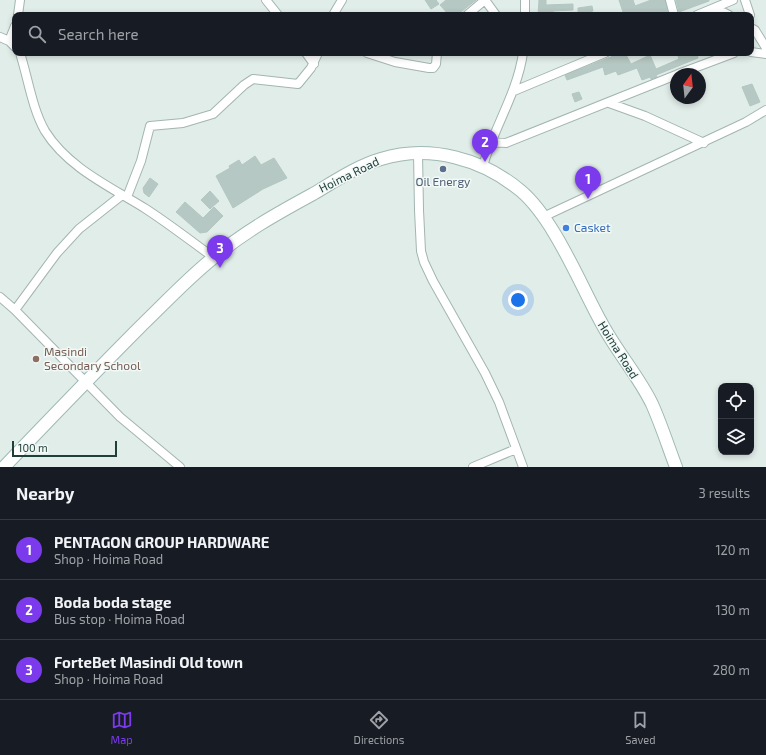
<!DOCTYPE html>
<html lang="en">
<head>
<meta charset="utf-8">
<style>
  :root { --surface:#171b24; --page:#20242c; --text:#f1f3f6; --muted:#9ea1a6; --line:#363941; --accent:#7c3aed }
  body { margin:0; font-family:"Exo 2",sans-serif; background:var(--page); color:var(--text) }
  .controls { position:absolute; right:12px; bottom:12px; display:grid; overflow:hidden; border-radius:8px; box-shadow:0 2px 6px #0003 }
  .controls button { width:36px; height:36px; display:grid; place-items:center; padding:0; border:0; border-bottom:1px solid var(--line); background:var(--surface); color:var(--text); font:20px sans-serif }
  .compass { position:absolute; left:670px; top:68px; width:36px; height:36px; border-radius:50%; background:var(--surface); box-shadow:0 2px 6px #0003; rotate:15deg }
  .scale { position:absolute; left:12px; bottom:10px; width:105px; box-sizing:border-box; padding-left:4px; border:2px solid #203f3b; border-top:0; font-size:11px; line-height:14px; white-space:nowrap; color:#203f3b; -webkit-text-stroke:3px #f2f9f6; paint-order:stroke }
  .you { position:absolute; left:518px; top:300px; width:14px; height:14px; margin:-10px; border:3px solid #fff; border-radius:50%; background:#1a73e8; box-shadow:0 0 0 6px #1a73e833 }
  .badge { display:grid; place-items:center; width:26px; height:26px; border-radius:50%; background:var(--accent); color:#fff; font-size:13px; font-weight:700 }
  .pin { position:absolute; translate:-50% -33px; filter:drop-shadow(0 1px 2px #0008) }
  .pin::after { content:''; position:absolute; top:21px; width:14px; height:12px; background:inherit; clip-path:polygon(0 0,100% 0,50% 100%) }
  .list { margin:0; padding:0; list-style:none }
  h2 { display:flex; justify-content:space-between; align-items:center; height:52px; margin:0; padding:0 16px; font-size:17px }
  h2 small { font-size:13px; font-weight:400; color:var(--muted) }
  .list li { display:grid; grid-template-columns:26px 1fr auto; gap:12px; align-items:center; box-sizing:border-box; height:60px; padding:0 16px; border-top:1px solid var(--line) }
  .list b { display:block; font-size:15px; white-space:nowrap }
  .list p { margin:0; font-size:13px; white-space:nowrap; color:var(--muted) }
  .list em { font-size:13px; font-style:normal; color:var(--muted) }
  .icon { flex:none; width:22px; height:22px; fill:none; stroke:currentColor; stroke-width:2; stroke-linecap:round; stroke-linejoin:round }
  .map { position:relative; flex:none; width:766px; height:467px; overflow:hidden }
  .search { position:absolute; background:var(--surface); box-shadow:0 2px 6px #0003; left:12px; right:12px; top:12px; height:44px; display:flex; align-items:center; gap:10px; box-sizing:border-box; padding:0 14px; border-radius:8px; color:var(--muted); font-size:15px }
  .sheet { height:232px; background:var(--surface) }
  nav { display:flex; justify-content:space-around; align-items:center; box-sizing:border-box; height:56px; border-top:1px solid var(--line); background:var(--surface); font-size:11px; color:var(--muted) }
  nav a { display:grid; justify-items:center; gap:2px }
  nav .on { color:var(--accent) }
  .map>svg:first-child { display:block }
</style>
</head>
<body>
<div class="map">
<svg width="766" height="467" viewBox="0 0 766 467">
  <rect width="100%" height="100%" fill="#e1ede9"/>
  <path fill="#b6c8c3" stroke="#b3c7c1" d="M425 0H436L439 4 431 9Z
    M446 0H476L457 15H449L440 5Z
    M539 0H546V5L573 4V10L553 11V15H538Z
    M619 0H633L635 6 651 0H665L668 15H624Z
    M676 0H709V1L679 12Z
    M592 6 593 11 578 14V8Z
    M621 53H625L631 64 650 55 656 69 679 59 677 53H697L698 58 656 75 657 77 651 79 650 77 642 80 637 68 618 75 616 71 605 75 603 67 567 80 565 75Z
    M752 84 760 102 750 106 742 87Z
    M579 92 582 99 575 102 572 94Z
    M255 156 261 165 274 158 287 178 263 189 233 208 216 176 230 168 229 166 239 160 242 165Z
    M150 178 158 184 149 197 144 193 143 188Z
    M210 191 219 201 210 209 201 200Z
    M185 202 203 218 214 207 223 216 207 232 200 233 176 212Z"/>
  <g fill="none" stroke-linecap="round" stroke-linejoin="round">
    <defs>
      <path id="minor" d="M266 0 278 15
        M485 0 496 15
        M670 0 674 15
        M745 0 750 15
        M715 8 729 15
        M18 15 20 0
        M333 15 342 0
        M467 15 485 0
        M525 15V0
        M697 15 733 0
        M751 28 755 30 766 48
        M0 37 9 41 15 47
        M9 41 15 26
        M751 52 766 54
        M20 53C28 78 32 108 45 131 68 168 111 187 146 209 169 224 191 241 213 257
        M306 53 314 64
        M367 53 395 62 429 68H433L436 64 437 53
        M678 74 734 53
        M514 91 605 53
        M609 103 645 116 704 143
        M490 142 506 143 676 75
        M418 153 419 210 421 251 424 262 433 281 485 373 499 402 523 467
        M483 166C494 127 517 94 523 53
        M127 197 141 161 150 126 183 123 213 114 244 85 253 79 298 84 311 68 318 53
        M543 217 746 122 766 110
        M0 297 15 310 120 417 180 467
        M15 310 57 253 79 229 122 195
        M473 467 516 449"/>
      <path id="secondary" d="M4 467C50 419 95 372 142 325 165 303 187 279 212 259 242 233 278 213 313 194 335 181 357 166 381 159 430 144 483 159 521 191 554 219 580 284 601 322 616 351 638 375 652 404 661 424 668 446 676 467"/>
    </defs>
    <use href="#minor" stroke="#a3b5b1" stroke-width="10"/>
    <use href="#secondary" stroke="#9fb9b3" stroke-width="14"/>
    <use href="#minor" stroke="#fff" stroke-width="8"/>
    <use href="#secondary" stroke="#fff" stroke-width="12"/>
  </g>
  <circle fill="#5c6f8a" stroke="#f2f9f6" stroke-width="1.5" cx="443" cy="169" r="4"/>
  <circle fill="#3f7fe0" stroke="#f2f9f6" stroke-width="1.5" cx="566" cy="228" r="4"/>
  <circle fill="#8d6e63" stroke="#f2f9f6" stroke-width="1.5" cx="36" cy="359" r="4"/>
  <g text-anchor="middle" stroke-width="3" stroke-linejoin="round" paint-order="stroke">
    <g font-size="12" fill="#203f3b" stroke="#f2f9f6">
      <text transform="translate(349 175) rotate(-26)" y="4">Hoima Road</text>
      <text transform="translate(618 350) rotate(58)" y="4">Hoima Road</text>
    </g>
    <g font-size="12" fill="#4e5e75" stroke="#f2f9f6">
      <text x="443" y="186">Oil Energy</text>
    </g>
    <g font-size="12" fill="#366cbe" stroke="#f2f9f6" text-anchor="start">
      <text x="574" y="232">Casket</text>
    </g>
    <g font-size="12" fill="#785e54" stroke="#f2f9f6" text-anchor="start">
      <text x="44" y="356">Masindi<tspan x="44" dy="14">Secondary School</tspan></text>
    </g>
  </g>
</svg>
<div class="controls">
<button><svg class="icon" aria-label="locate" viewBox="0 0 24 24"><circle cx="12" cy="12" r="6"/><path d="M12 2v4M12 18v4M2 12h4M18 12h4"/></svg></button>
<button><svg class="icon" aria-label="layers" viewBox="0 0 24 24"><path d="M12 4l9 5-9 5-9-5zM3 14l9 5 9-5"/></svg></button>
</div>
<svg class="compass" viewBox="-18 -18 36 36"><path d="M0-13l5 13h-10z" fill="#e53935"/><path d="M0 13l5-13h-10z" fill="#9ea1a6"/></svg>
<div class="scale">100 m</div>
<div class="you"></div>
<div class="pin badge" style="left:588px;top:199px">1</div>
<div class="pin badge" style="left:485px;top:162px">2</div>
<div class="pin badge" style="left:220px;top:268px">3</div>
<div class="search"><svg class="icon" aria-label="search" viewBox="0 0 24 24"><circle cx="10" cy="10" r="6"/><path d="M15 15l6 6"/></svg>Search here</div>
</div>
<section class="sheet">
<h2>Nearby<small>3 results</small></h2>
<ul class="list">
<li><span class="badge">1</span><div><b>PENTAGON GROUP HARDWARE</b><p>Shop · Hoima Road</p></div><em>120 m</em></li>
<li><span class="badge">2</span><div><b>Boda boda stage</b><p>Bus stop · Hoima Road</p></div><em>130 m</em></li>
<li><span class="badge">3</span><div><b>ForteBet Masindi Old town</b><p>Shop · Hoima Road</p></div><em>280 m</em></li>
</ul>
</section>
<nav>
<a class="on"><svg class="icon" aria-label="map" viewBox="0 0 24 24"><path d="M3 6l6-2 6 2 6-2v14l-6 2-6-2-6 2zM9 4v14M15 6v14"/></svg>Map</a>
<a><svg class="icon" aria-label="directions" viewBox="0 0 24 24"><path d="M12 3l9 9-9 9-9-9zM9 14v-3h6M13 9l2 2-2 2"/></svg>Directions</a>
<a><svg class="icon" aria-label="saved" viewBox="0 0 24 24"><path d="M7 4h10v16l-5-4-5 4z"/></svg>Saved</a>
</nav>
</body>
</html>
